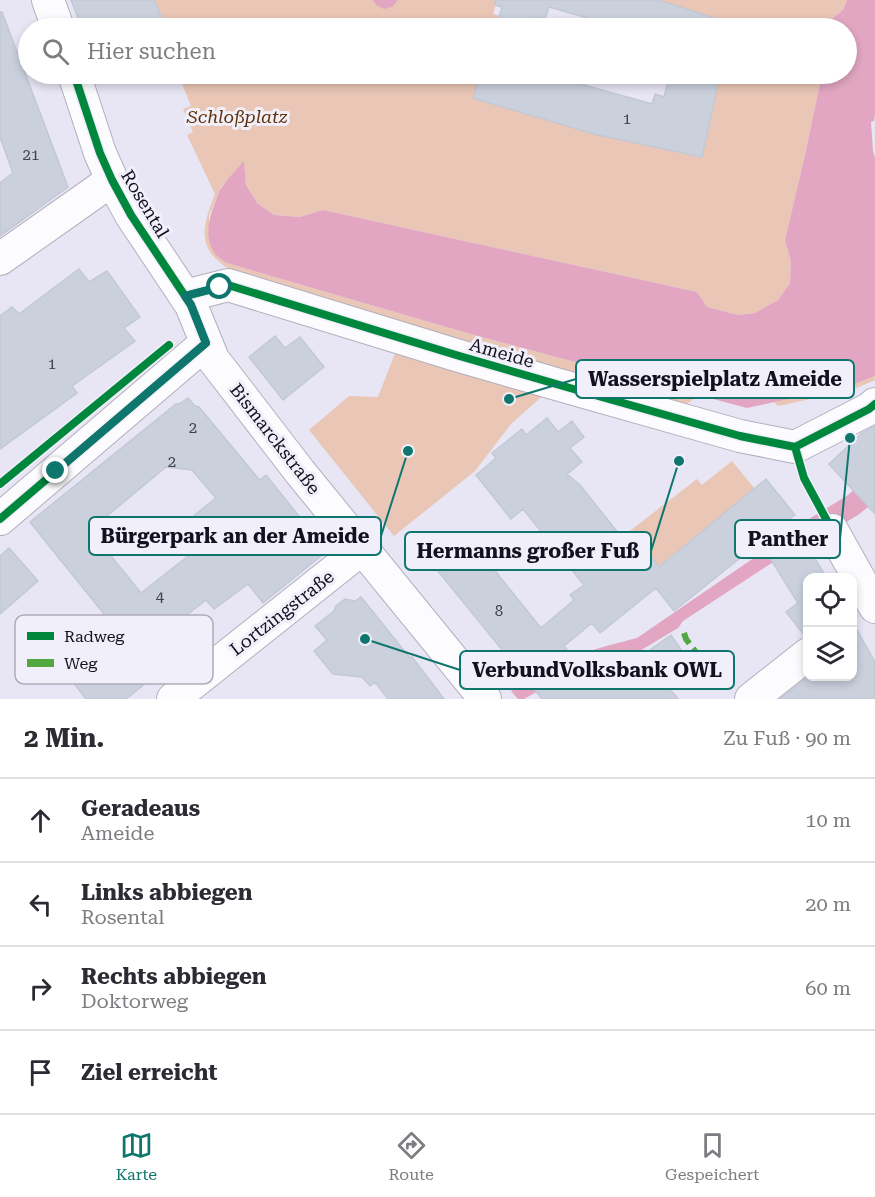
<!DOCTYPE html>
<html lang="de">
<head>
<meta charset="utf-8">
<style>
  :root { --surface:#fff; --page:#f7f7f7; --text:#2b2b33; --muted:#7c7c81; --line:#e1e1e2; --accent:#0f766e }
  body { margin:0; font-family:"Roboto Serif",serif; background:var(--page); color:var(--text) }
  .controls { position:absolute; right:18px; bottom:18px; display:grid; overflow:hidden; border-radius:12px; box-shadow:0 3px 9px #0003 }
  .controls button { width:54px; height:54px; display:grid; place-items:center; padding:0; border:0; border-bottom:2px solid var(--line); background:var(--surface); color:var(--text); font:30px sans-serif }
  .stop { position:absolute; width:18px; height:18px; margin:-14px; border:4px solid #0f766e; border-radius:50%; background:#fff }
  .stop.end { background:#0f766e; border-color:#fff; box-shadow:0 2px 6px #0008 }
  .list { margin:0; padding:0; list-style:none }
  h2 { display:flex; justify-content:space-between; align-items:center; height:78px; margin:0; padding:0 24px; font-size:26px }
  h2 small { font-size:20px; font-weight:400; color:var(--muted) }
  .list li { display:grid; grid-template-columns:39px 1fr auto; gap:18px; align-items:center; box-sizing:border-box; height:84px; padding:0 24px; border-top:2px solid var(--line) }
  .list b { display:block; font-size:22px; white-space:nowrap }
  .list p { margin:0; font-size:20px; white-space:nowrap; color:var(--muted) }
  .list em { font-size:20px; font-style:normal; color:var(--muted) }
  .icon { flex:none; width:33px; height:33px; fill:none; stroke:currentColor; stroke-width:2; stroke-linecap:round; stroke-linejoin:round }
  .map { position:relative; flex:none; width:875px; height:699px; overflow:hidden }
  .search { position:absolute; background:var(--surface); box-shadow:0 3px 9px #0003; left:18px; right:18px; top:18px; height:66px; display:flex; align-items:center; gap:15px; box-sizing:border-box; padding:0 21px; border-radius:33px; color:var(--muted); font-size:22px }
  .sheet { height:414px; background:var(--surface) }
  nav { display:flex; justify-content:space-around; align-items:center; box-sizing:border-box; height:84px; border-top:2px solid var(--line); background:var(--surface); font-size:16px; color:var(--muted) }
  nav a { display:grid; justify-items:center; gap:3px }
  nav .on { color:var(--accent) }
  .map>svg:first-child { display:block }
</style>
</head>
<body>
<div class="map">
<svg width="875" height="699" viewBox="0 0 875 699">
  <rect width="100%" height="100%" fill="#e8e5f4"/>
  <path fill="#e9c6b6" d="M155 0H503L496 4 493 14 500 16 496 28H165Z
    M658 0H847L843 10 833 18 831 28H730L731 23Z
    M178 74H481L474 98 702 156 720 74H822L805 155 785 240 791 262 790 283 778 300 755 313 738 315 707 307 697 292 323 210 300 217 274 215 257 203 246 185 244 162 221 187 209 216V241L227 263 467 333 699 395 684 406 606 387 604 379 592 371 576 378 229 269C195 248 203 225 215 194L187 135 193 132 183 109 191 106Z
    M401 338 556 384 511 424 475 471 394 536 309 430 349 396 378 397Z
    M875 375V380L852 390 778 406 774 402 849 386Z
    M732 461 755 489 659 566 641 543 632 549 622 537 697 479 702 485Z"/>
  <path fill="#e2a6c2" d="M373 0H398L392 7 384 9 376 5Z
    M847 0H875V114L874 121 871 122 873 151 875 158V375L872 377 849 386 747 408 467 333 227 263C201 249 207 222 216 200 218 195 219 190 222 187 228 178 237 169 244 161L246 185 257 203 274 215 300 217 323 210 697 292 707 307 738 315 755 313 778 300 790 283 791 262 785 240 805 155 822 74H846V28H831L833 18 843 10Z
    M856 493 875 504 857 512 849 498Z
    M802 525 810 538 683 621 678 628 638 652 618 653 579 668 524 699H518L511 691C535 678 558 664 582 654 600 647 618 643 637 638Z"/>
  <g fill="none" stroke-linecap="round" stroke-linejoin="round">
    <path stroke="#e2a6c2" stroke-width="22" d="M781 549 853 505 875 487"/>
  </g>
  <path fill="#cad1dd" stroke="#c2c9d5" stroke-width="1.5" fill-rule="evenodd" d="M71 0H155L165 28H82Z
    M495 0H658L736 25V28H622L549 7 545 19 536 17 532 28H496L502 7 495 5Z
    M0 12H2L68 187 0 236V183L13 173 0 137Z
    M481 74H545L652 104 655 94 664 97 670 74H720L702 157 594 134 473 98Z
    M79 269 89 282 107 271 140 317 124 328 135 341 72 386 77 393 0 449V316L12 307 19 314Z
    M275 336 285 348 300 337 324 367 283 400 249 357Z
    M188 398 195 406 199 407 257 477 260 480 266 475 327 551 263 603 248 584 214 609 206 600 170 628 187 650 126 699H86L48 650 77 626 90 642 112 624 30 522 176 404H179ZM166 467 192 470 216 498 180 527 197 549 141 593 90 530Z
    M547 418 558 432 572 421 584 437 570 448 582 462 567 474 580 485 627 544 630 551 641 543 659 567 766 479 795 515 790 518 827 578H807V636H805L786 612 798 603 760 542 674 611 656 588 600 633 592 623 564 646 596 688 671 635 689 661 672 672 674 675 664 682 678 699H542L438 571 472 542 541 628 574 600 570 595 584 585 523 509 511 519 476 475 496 458 492 453 522 429 526 435Z
    M875 426V514L829 464 862 433Z
    M9 548 38 581 0 614V556Z
    M361 597 410 658 412 657 444 699H388L375 682 370 686 362 677 333 674 314 651 327 640 315 626 334 611 336 606 345 599 355 601Z
    M852 621 875 662V699H780L809 676H852Z"/>
  <g fill="none" stroke-linecap="round" stroke-linejoin="round">
    <defs>
      <path id="minor" d="M48 0 58 28
        M74 74 100 153 112 180 131 215 191 305 213 359 300 472 485 699
        M0 259 112 180
        M185 296 228 285 456 355 570 388 740 436 795 447 869 409 875 404
        M0 519 206 343
        M832 530 875 607
        M173 699 363 548
        M751 699 808 654"/>
    </defs>
    <use href="#minor" stroke="#b2afbe" stroke-width="34"/>
    <use href="#minor" stroke="#fcfbfd" stroke-width="32"/>
    <path stroke="#51a843" stroke-width="6" stroke-dasharray="12 6" stroke-linecap="butt" d="M684 633 686 639 706 666"/>
    <defs>
      <path id="cycleway" d="M185 296 228 285 456 355 570 388 740 436 795 447 869 409 875 404
        M795 447 804 478 832 530
        M0 484 169 345
        M0 519 206 343 191 305 131 215 112 180 100 153 74 74"/>
    </defs>
    <use href="#cycleway" stroke="#f1eff9" stroke-width="11"/>
    <use href="#cycleway" stroke="#00873e" stroke-width="8"/>
  </g>
  <g fill="none" stroke-linecap="round" stroke-linejoin="round">
    <path stroke="#0f766e" stroke-width="8" d="M56 471 206 343 191 305 185 296 220 287"/>
  </g>
  <g text-anchor="middle" stroke-width="6" stroke-linejoin="round" paint-order="stroke">
    <g font-size="15" fill="#424150">
      <text x="627" y="124">1</text>
      <text x="31" y="160">21</text>
      <text x="52" y="369">1</text>
      <text x="193" y="433">2</text>
      <text x="172" y="467">2</text>
      <text x="160" y="602">4</text>
      <text x="499" y="616">8</text>
    </g>
    <g font-size="18" font-style="italic" fill="#613209" stroke="#f1eff9">
      <text x="237" y="123">Schloßplatz</text>
    </g>
    <g font-size="18" fill="#14101f" stroke="#f1eff9">
      <text transform="translate(145 204) rotate(59)" y="6">Rosental</text>
      <text transform="translate(502 353) rotate(16)" y="6">Ameide</text>
      <text transform="translate(275 439) rotate(52)" y="6">Bismarckstraße</text>
      <text transform="translate(282 613) rotate(-38)" y="6">Lortzingstraße</text>
    </g>
  </g>
  <rect x="15" y="615" width="198" height="69" rx="9" fill="#f1eff9" stroke="#afacb8" stroke-width="1.5"/>
  <rect x="27" y="632" width="27" height="8" fill="#00873e"/>
  <rect x="27" y="659" width="27" height="8" fill="#51a843"/>
  <g font-size="16" fill="#14101f">
    <text x="64" y="642">Radweg</text>
    <text x="64" y="669">Weg</text>
  </g>
  <path fill="none" stroke="#0f766e" stroke-width="2" d="M509 399L576 379M408 451L381 536M850 438L840 539M679 461L651 551M365 639L460 670"/>
  <g fill="#0f766e" stroke="#f1eff9" stroke-width="2">
    <circle cx="509" cy="399" r="6"/>
    <circle cx="408" cy="451" r="6"/>
    <circle cx="850" cy="438" r="6"/>
    <circle cx="679" cy="461" r="6"/>
    <circle cx="365" cy="639" r="6"/>
  </g>
  <g fill="#f1eff9" stroke="#0f766e" stroke-width="2">
    <rect x="576" y="360" width="278" height="38" rx="6"/>
    <rect x="89" y="517" width="292" height="38" rx="6"/>
    <rect x="735" y="520" width="105" height="38" rx="6"/>
    <rect x="405" y="532" width="246" height="38" rx="6"/>
    <rect x="460" y="651" width="274" height="38" rx="6"/>
  </g>
  <g font-size="20" text-anchor="middle" font-weight="bold" fill="#14101f">
    <text x="715" y="386">Wasserspielplatz Ameide</text>
    <text x="235" y="543">Bürgerpark an der Ameide</text>
    <text x="788" y="546">Panther</text>
    <text x="528" y="558">Hermanns großer Fuß</text>
    <text x="597" y="677">VerbundVolksbank OWL</text>
  </g>
</svg>
<div class="controls">
<button><svg class="icon" aria-label="locate" viewBox="0 0 24 24"><circle cx="12" cy="12" r="6"/><path d="M12 2v4M12 18v4M2 12h4M18 12h4"/></svg></button>
<button><svg class="icon" aria-label="layers" viewBox="0 0 24 24"><path d="M12 4l9 5-9 5-9-5zM3 14l9 5 9-5"/></svg></button>
</div>
<div class="stop" style="left:220px;top:287px"></div>
<div class="stop end" style="left:56px;top:471px"></div>
<div class="search"><svg class="icon" aria-label="search" viewBox="0 0 24 24"><circle cx="10" cy="10" r="6"/><path d="M15 15l6 6"/></svg>Hier suchen</div>
</div>
<section class="sheet">
<h2>2 Min.<small>Zu Fuß · 90 m</small></h2>
<ul class="list">
<li><svg class="icon" aria-label="ahead" viewBox="0 0 24 24"><path d="M12 20V5M6 11l6-6 6 6"/></svg><div><b>Geradeaus</b><p>Ameide</p></div><em>10 m</em></li>
<li><svg class="icon" aria-label="left" viewBox="0 0 24 24"><path d="M17 20v-9H6M10 6l-5 5 5 5"/></svg><div><b>Links abbiegen</b><p>Rosental</p></div><em>20 m</em></li>
<li><svg class="icon" aria-label="right" viewBox="0 0 24 24"><path d="M7 20v-9h11M14 6l5 5-5 5"/></svg><div><b>Rechts abbiegen</b><p>Doktorweg</p></div><em>60 m</em></li>
<li><svg class="icon" aria-label="arrive" viewBox="0 0 24 24"><path d="M6 21V4h12l-3 4 3 4H6"/></svg><div><b>Ziel erreicht</b></div></li>
</ul>
</section>
<nav>
<a class="on"><svg class="icon" aria-label="map" viewBox="0 0 24 24"><path d="M3 6l6-2 6 2 6-2v14l-6 2-6-2-6 2zM9 4v14M15 6v14"/></svg>Karte</a>
<a><svg class="icon" aria-label="directions" viewBox="0 0 24 24"><path d="M12 3l9 9-9 9-9-9zM9 14v-3h6M13 9l2 2-2 2"/></svg>Route</a>
<a><svg class="icon" aria-label="saved" viewBox="0 0 24 24"><path d="M7 4h10v16l-5-4-5 4z"/></svg>Gespeichert</a>
</nav>
</body>
</html>
